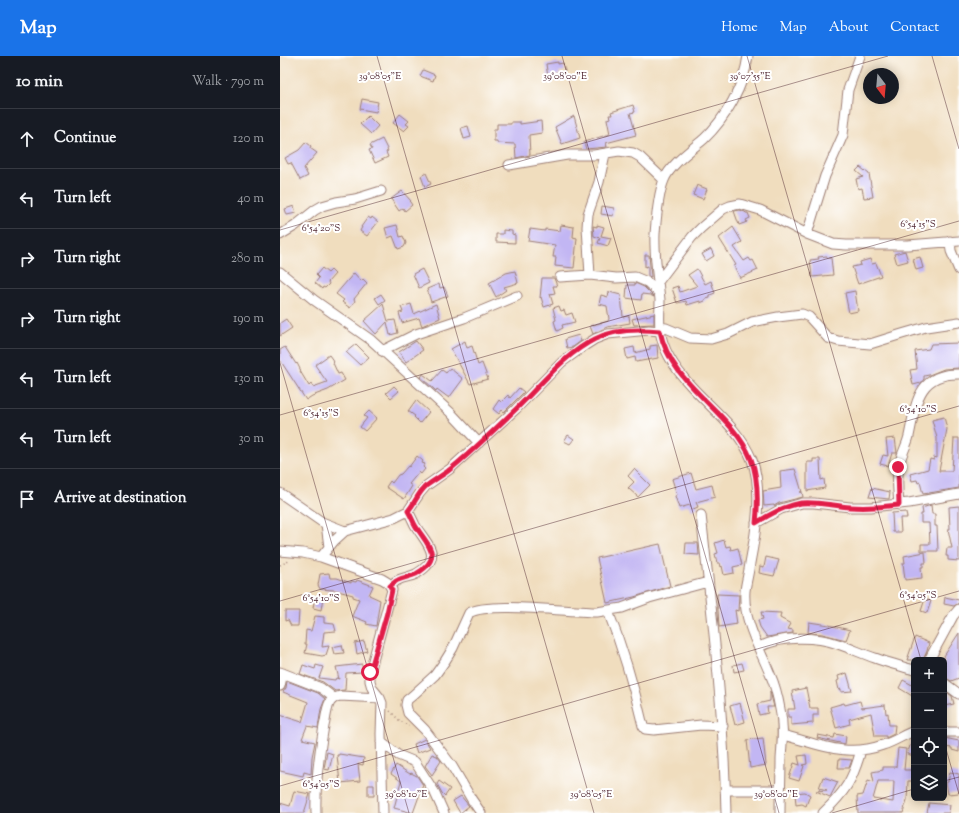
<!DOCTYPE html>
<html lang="en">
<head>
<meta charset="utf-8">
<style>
  :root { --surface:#171b24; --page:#20242c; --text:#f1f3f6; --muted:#9ea1a6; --line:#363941; --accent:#1a73e8 }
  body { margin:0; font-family:"Sorts Mill Goudy",serif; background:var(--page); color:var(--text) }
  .controls { position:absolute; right:12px; bottom:12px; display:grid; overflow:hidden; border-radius:6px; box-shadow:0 2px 10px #0003 }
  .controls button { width:36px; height:36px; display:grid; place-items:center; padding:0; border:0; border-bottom:1px solid var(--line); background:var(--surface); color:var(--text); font:20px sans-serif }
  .compass { position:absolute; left:583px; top:12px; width:36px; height:36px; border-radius:50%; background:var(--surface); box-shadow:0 2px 10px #0003; rotate:164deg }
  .stop { position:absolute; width:12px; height:12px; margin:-9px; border:3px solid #e11d48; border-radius:50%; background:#fff }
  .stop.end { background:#e11d48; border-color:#fff; box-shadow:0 1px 4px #0008 }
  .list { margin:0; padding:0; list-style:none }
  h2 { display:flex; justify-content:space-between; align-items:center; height:52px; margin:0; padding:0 16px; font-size:17px }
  h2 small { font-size:13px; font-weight:400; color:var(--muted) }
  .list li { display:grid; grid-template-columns:26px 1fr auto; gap:12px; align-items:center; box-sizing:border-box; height:60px; padding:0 16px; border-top:1px solid var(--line) }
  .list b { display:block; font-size:15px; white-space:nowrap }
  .list em { font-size:13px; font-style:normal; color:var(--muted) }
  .icon { flex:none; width:22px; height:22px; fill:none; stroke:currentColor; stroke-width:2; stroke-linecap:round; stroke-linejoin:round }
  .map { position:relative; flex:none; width:679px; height:757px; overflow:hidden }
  header { display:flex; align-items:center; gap:24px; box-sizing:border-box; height:56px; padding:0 20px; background:var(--accent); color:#fff }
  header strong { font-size:19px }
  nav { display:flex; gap:22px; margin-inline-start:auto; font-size:14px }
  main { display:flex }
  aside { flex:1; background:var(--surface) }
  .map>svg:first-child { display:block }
</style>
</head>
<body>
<header>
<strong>Map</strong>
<nav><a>Home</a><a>Map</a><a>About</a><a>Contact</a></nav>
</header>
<main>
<aside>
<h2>10 min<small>Walk · 790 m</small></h2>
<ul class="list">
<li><svg class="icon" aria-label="ahead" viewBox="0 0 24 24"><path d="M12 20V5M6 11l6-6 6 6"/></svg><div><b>Continue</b></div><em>120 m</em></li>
<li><svg class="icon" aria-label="left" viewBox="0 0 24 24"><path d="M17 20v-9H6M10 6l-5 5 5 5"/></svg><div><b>Turn left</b></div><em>40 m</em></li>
<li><svg class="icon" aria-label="right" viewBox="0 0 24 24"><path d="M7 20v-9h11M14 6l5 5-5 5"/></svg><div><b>Turn right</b></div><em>280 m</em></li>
<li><svg class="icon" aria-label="right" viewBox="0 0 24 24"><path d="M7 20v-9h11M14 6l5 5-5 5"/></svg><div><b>Turn right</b></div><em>190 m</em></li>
<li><svg class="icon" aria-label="left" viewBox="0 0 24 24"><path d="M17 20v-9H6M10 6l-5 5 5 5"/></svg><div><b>Turn left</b></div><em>130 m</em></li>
<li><svg class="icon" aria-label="left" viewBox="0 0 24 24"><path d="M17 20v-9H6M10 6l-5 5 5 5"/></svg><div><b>Turn left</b></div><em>30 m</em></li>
<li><svg class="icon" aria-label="arrive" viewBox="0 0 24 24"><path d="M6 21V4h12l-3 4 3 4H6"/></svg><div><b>Arrive at destination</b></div></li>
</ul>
</aside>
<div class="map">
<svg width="679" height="757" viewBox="0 0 679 757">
  <rect width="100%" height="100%" fill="#fff"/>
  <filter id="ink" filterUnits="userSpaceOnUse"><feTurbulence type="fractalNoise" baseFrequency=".025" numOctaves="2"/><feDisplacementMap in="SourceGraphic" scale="8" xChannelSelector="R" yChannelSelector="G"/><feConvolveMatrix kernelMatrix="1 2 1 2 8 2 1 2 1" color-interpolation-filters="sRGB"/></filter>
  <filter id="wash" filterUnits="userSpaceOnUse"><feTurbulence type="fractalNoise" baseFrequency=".012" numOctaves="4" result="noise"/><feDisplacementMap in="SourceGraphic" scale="16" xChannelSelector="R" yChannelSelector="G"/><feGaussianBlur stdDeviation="0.9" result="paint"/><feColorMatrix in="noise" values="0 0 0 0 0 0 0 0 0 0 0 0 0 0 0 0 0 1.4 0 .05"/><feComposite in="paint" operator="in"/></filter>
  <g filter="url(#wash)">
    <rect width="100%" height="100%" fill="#f0ddbe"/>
    <g id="blocks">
      <path fill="#c2b6f3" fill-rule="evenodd" d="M278 6V8L283 7 285 15 279 16 280 19 268 21 266 8Z
        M143 14 155 19 153 25 140 20Z
        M82 43 98 46 96 56 80 53Z
        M353 49 355 56 350 57 356 79 326 87 327 91 306 93 304 86 330 78 327 63 330 62 329 59H332L331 56Z
        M120 58 129 65 126 68 129 70 124 75 113 67Z
        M88 60 98 70 91 78 80 68Z
        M294 60 300 82 282 88 275 71Z
        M261 65 262 77 249 79 250 99 236 102 235 88 217 87V85H214V73H217V68H231V66H240V68Z
        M188 70 191 81 184 83 181 72Z
        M102 83 108 95 106 96 108 101 95 107 89 94 92 93 90 89Z
        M26 86 31 90 30 92 37 97 24 112 28 120 20 124 11 107 8 108 5 102 19 94Z
        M580 111 589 118 593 141 584 142 582 132 578 133 576 123 583 121 576 115Z
        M146 117 151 128 145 131 141 120Z
        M417 129 427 133 423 143 413 139Z
        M122 135 131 145 130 146 132 149 125 155 123 152 119 155 111 143Z
        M14 150 16 157 7 159 5 153Z
        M322 150 334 152 333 160 321 158Z
        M460 154 465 156 466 157H468L470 162 466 164 467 166 459 169 454 155Z
        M88 161 91 163 92 161 98 166 87 180 80 175 82 171H81Z
        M117 169 120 181 123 180 126 187 124 191 118 193 113 180 108 182 105 172Z
        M281 169 294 171 293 181 297 182 294 212 275 210 276 201H273L275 189 248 185 250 173 265 175V173L280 175Z
        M317 169 324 171 321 180 331 182 328 190 318 187 320 182 314 180 313 170 317 171Z
        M453 171 462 186 454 191 464 205 469 202 471 205 473 204 478 214 460 222 454 210 456 209 439 182Z
        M223 174 232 175V178L235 179V187L216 186V178H223Z
        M431 193 434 200 426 205 422 198Z
        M625 195 628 205 617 208 614 198Z
        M365 199H369L371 221 368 220V210L365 211Z
        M547 200V202H551L553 219 532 221 530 204 539 203 538 201Z
        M640 201 643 212 636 214 633 203Z
        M590 203 592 208 596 207 601 220 578 228 572 211 581 209 580 206Z
        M42 212 48 217 51 214 55 218 48 226 49 228 45 232 43 231 42 233 35 227 39 222 36 219Z
        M142 213 149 227 139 232 133 218Z
        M417 213 425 228 431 225 435 237 430 239V242L426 243 425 245 420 247V245L407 249 406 245 397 247 392 232 398 230 400 236 417 230 408 219Z
        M235 215 238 227 224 231 226 234 216 241 209 227 226 217Z
        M74 217 81 225 83 223 87 227 74 243 75 245 70 252 62 246 64 244 56 238Z
        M262 222H274L277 230H273L275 237 270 238 273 248 264 251 261 241 260 242Z
        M355 227 364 231 374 241 370 239 362 238 361 244 346 242 347 229H355Z
        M159 228 160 232 164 231 168 240 151 246 147 233Z
        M575 235 578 255 569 257 565 237Z
        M329 236 341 239 343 261 349 260 350 267 327 271 313 278 310 270 328 265 329 263 327 250 319 248 321 239 328 241Z
        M101 238 105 244 99 248 95 242Z
        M103 248 108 265 115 264 118 277 110 279 107 266 96 278 84 265Z
        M131 248 134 258 156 248 160 262 142 270 139 262 122 267 119 257 123 256 121 251Z
        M279 250 281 255 284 254 286 259 292 257 295 266 282 269 283 272 277 275 274 265 276 264 273 252Z
        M374 258V268L354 269 352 263Z
        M6 263 12 272 0 280V267Z
        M299 279 301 285 293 291 287 292 285 283Z
        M136 285 143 294 126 306 119 296Z
        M185 285 187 292 192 290 198 309 202 307 208 323 190 328 171 293Z
        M679 287V312L664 313 649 319 644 320V323L641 327 633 329 630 314 637 313 635 295 649 293 651 288Z
        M76 288 89 301 80 309 66 296Z
        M377 289 378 302 356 306 355 301 347 303 345 293 354 291 355 297 370 293V290Z
        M5 291 16 308 17 307 21 315H20L29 330 31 328 33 331 47 326 35 309 49 299 54 306 53 307 58 318 61 317 65 324 48 334 32 340 26 344 0 304V294Z
        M170 312 183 323 169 342 157 333 156 335 141 321 143 318 152 325 162 314 166 317Z
        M114 330 119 335 111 342 106 337Z
        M239 332 244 336 224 356 222 354 219 358 213 353 219 344 221 346 228 339 230 342Z
        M136 344 149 356 140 367 134 361 135 360 128 355Z
        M89 355 97 362 85 375 80 371 87 362 84 360Z
        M664 361 667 373 659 415H672L674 382H679V432L643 438 640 426 638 427 637 424 632 425 630 418 648 413 650 403 654 404V401L657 402V382L652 364Z
        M288 379 294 383 290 388 284 385Z
        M615 382 617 397H612L608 410 600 408 603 399 608 400 606 383Z
        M137 400 143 405 142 407 145 408 143 411 145 413 141 418 139 416 129 428 132 430 124 443 106 431 110 425 112 427 118 419 121 418 128 410 129 411Z
        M533 403H540L541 424 544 423 545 432 527 435V406H533Z
        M354 413 370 429 358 441 348 432 354 426 348 420Z
        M515 413 522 436H520H522L523 441 499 447 494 450V449L484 450 483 435 501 432 500 415Z
        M411 417 416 433 432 429 435 441 416 446 418 451 411 454 410 449 399 452 395 440 397 439 392 423Z
        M592 432 610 436 609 443 589 441Z
        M651 449 652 458H655V470H657L658 495H641V488H650L649 467H641V458H643L642 452Z
        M679 450V505L668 504V500H666L667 492H672L668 473H670L669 451Z
        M626 456 627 462H620L621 476H613L612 457Z
        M444 484 446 491 450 490 451 494 458 492 462 509 453 511 454 517 444 519 442 510 441 511 440 507H437L435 498 438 497 435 487Z
        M406 487H418L419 499 405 498Z
        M380 488 390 530 354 541 327 547 317 502Z
        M645 496 646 507H643V511H641L642 522 625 524 623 507H625L624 500Z
        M486 501 499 504 494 520 479 517 480 510 484 511Z
        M49 517 50 522H57L71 527V525L76 526 77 524 93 530 89 539 100 544 96 570 86 568 87 566 72 560 79 543 73 541V539L54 534 40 533 38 529 40 518Z
        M437 538 459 539 458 555 455 554 457 568 439 571Z
        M35 540 43 541 41 554 33 552Z
        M665 541 679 544V547L674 550 664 548Z
        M645 543 651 545 647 557 641 555Z
        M5 555H19L18 570H11L8 564 5 565Z
        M481 556 501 557 500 562 511 568 508 573 513 574V577L487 581 480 571 478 564 483 563Z
        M35 560 44 561V567L54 568 56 575 44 576 42 591 49 590 46 599 42 600 25 597 27 588H25L26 574 31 575Z
        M529 566 549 569 570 574 566 584 542 578 528 577Z
        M679 577V622L671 625 664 621V600Z
        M635 581 649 587 647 595 643 604H627Z
        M84 585 87 595 77 598 75 587Z
        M62 589 64 597 54 598 52 591Z
        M462 607 464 614 454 616 453 609Z
        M82 608V616L66 617 65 634 55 635 43 626 20 618 23 609 35 613 36 609 43 611 39 622 55 624 56 622 59 623 56 611Z
        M567 617 572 635 561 636V633L559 634 557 625 559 624 558 620Z
        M623 624 634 630V641L619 632Z
        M7 625 38 637 45 643 41 653 38 672 27 670 22 683 35 686 32 701 31 718 24 716 23 720 0 715V659L22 666 28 646 3 636 6 632Z
        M526 632 530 652H538V659H533V667L511 669V661H508V653H515L512 635Z
        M664 634 672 640 674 648 664 650Z
        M490 635 494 651H487L488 657 479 659 477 648 490 645Z
        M580 645 582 652 605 649 606 658 608 657 609 669H615L614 678 606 682V680H595L591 657 569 663 570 668 556 672 550 651 564 647 565 649Z
        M460 647 465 666 455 669 450 650Z
        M555 678 566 680 565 688 537 682 538 679 554 682Z
        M483 682 486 709 470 712 467 684Z
        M633 682H634V700L627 698Z
        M664 682 679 685V696L672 694V692L664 691Z
        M145 683 150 692 137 697 134 688Z
        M618 692 626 693 624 714H634V725H628L627 744 623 757H578L577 740 583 739 588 724 594 726 592 716 603 714V711H616ZM598 725H614L613 746 593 743Z
        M47 696 53 698 49 714 44 713Z
        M59 698 84 702 83 709 78 708 80 725 60 727 57 699H59Z
        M152 698 157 700 161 705 152 719 145 710Z
        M526 699 527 708 522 709 524 710 519 725 509 722 514 707 520 709 518 700Z
        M559 703 572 704 569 712H558Z
        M116 709 130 718 131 717 137 720 143 729 133 757 114 752 121 725 111 718Z
        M670 716 679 718V737L668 738 666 726H668Z
        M543 721 558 726 550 741 536 735 547 734 539 732Z
        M159 725 170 733 165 740 162 737 157 728Z
        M88 729H94V740H88Z
        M14 735 30 738 24 757H0V747L10 750Z
        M525 736 530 739 526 750 522 748 516 749 515 737Z
        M181 740 189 750 180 757 173 745Z
        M649 747 670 749 669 757H647Z"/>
    </g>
  </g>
  <g filter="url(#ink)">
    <use href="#blocks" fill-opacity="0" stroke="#9d7e74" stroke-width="1"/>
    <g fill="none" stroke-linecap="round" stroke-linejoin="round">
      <defs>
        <path id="street" d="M468 0C464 30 446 62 424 83 411 94 390 109 384 124 379 136 376 165 375 178 374 200 378 222 380 244 380 253 379 263 380 273 382 294 397 315 411 330 432 353 460 374 472 404 483 434 476 476 470 507 469 516 466 526 465 535 463 565 479 591 490 618 495 629 498 641 500 653 504 670 502 687 501 703 501 721 500 739 500 757
          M229 109 287 99H314L339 95 353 97 360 101 384 124
          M527 178 545 120 563 79 568 34 580 0
          M0 179 15 170 35 154 42 150 56 146 75 143 101 135
          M670 185 671 195 679 214
          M0 216 34 244 91 284 170 356 199 387
          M310 219 307 171 308 158 319 126 325 98
          M280 221 310 219 336 222 355 221 367 226 378 236
          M378 226 412 181 421 172 443 153 450 150 460 148 480 154 527 178 553 188 566 189H628L679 185
          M380 271 386 272 410 282 431 283 448 278 472 266 498 261 522 258 529 261 548 282 558 285 590 288 622 278 646 271 679 266
          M102 295 136 278 184 262 237 240
          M0 437 42 466 65 475
          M619 449C618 435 616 419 620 406 622 397 627 389 629 380 636 347 638 317 679 318
          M421 459C432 558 444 657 446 757
          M476 467 501 453 522 447H534L570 451H591L629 447 679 438
          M46 468 49 491
          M0 495 23 497 41 501 102 523 107 526 110 530 112 534 90 616V625L92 632 100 642 102 647 101 678 103 757
          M41 501 54 485 65 475 114 462 128 455 140 437 146 430 170 413 236 353 282 306 304 290 315 283 328 278 369 274 380 275
          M110 530C113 528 115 525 118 524 124 521 130 521 136 518 165 501 147 489 135 469 133 465 131 460 128 455
          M328 555C343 593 354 631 363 670L365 673 374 674 421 669 443 670
          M479 591C501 580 534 580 558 588 570 592 583 598 595 602 608 607 621 610 634 614
          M649 604 673 560 679 553
          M0 616 41 632 54 642
          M664 627 679 638
          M0 630 3 617
          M664 676H679
          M503 679C538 688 566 702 603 689 614 686 623 679 634 675
          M101 686 118 699 135 706 155 737 164 757
          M445 734H500
          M36 757C35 728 39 699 44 670 46 663 46 653 50 646 53 642 56 641 60 640L100 642
          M201 757 192 744 172 710 145 674 128 657 126 649 127 644 132 640 155 619 165 605 173 592 189 557C207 545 291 556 317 556L342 552 369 542 428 526
          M543 757C565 736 573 724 581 694"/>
      </defs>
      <use href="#street" stroke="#9d7e74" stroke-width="11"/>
      <path stroke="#9d7e74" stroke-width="1.5" stroke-dasharray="1 3" stroke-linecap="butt" d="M0 509 9 505
        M110 655 120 665 129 670"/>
      <use href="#street" stroke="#fff" stroke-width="9"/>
    </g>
  </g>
  <g fill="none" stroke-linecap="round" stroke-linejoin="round" filter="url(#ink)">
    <path stroke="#e11d48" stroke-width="5" d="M90 616 107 557 112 534 110 530C113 528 115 525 118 524 124 521 130 521 136 518 165 501 147 489 135 469 133 465 131 460 128 455 135 447 138 437 146 430 153 425 161 420 168 415 192 396 214 374 236 353 261 329 283 299 315 283 334 273 360 273 380 275 391 330 451 354 471 403 479 423 478 447 476 467 490 458 504 450 521 447 537 445 553 450 570 451 586 452 603 451 619 449L618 411"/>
  </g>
  <path fill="none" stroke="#4a1f2b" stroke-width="1" stroke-opacity="0.45" d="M97 0 314 757M282 0 499 757M467 0 641 604M652 0 679 93M0 174 608 0M0 307 129 757M0 359 679 165M0 545 679 350M664 686 679 738M664 725 679 721M0 730 679 535M552 757 634 733"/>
  <g font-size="10" text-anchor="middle" fill="#4a1f2b" stroke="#fff" stroke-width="4" stroke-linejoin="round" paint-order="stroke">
    <text x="100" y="23">39°08'05"E</text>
    <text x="285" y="23">39°08'00"E</text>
    <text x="470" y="23">39°07'55"E</text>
    <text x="638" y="171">6°54'15"S</text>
    <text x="41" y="175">6°54'20"S</text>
    <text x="638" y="356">6°54'10"S</text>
    <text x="41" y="360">6°54'15"S</text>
    <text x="638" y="542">6°54'05"S</text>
    <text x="41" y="545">6°54'10"S</text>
    <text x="41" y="731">6°54'05"S</text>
    <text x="126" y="741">39°08'10"E</text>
    <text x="311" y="741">39°08'05"E</text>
    <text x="496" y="741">39°08'00"E</text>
  </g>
</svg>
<div class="controls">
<button>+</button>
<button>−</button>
<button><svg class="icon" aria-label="locate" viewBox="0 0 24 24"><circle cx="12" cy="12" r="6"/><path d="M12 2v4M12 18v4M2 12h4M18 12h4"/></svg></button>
<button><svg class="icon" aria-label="layers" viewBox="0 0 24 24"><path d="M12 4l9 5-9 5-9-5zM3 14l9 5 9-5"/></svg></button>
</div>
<svg class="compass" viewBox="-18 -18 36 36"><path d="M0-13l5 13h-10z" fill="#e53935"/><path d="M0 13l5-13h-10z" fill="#9ea1a6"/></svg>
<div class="stop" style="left:90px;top:616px"></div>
<div class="stop end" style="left:618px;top:411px"></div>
</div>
</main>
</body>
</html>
